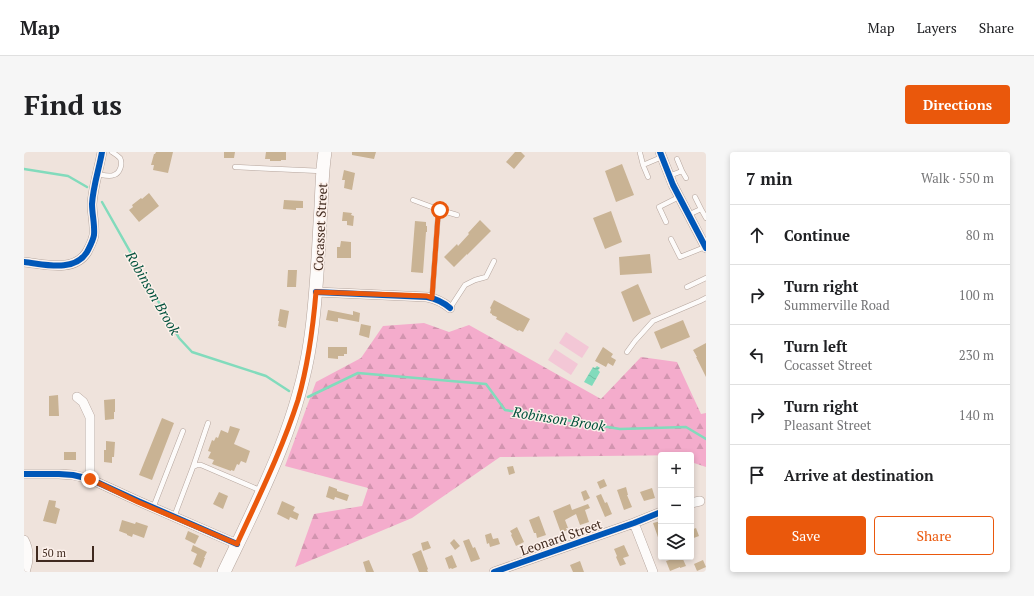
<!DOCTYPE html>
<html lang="en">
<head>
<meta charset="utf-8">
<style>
  :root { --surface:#fff; --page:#f6f6f6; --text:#202124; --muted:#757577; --line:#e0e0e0; --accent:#ea580c }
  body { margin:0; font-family:"PT Serif",serif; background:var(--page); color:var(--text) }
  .controls { position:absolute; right:12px; bottom:12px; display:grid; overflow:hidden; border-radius:4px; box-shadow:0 2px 6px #0003 }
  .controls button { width:36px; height:36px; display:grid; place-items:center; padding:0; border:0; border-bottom:1px solid var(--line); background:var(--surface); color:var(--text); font:20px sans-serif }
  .scale { position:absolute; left:12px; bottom:10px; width:58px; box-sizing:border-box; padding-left:4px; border:2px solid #402a1f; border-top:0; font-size:11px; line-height:14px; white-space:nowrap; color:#402a1f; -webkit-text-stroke:3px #fcf0ea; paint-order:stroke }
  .stop { position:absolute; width:12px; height:12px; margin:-9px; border:3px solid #ea580c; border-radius:50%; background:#fff }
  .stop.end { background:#ea580c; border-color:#fff; box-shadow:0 1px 4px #0008 }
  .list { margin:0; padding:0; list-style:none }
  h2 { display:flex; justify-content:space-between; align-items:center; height:52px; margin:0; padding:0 16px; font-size:17px }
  h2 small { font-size:13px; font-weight:400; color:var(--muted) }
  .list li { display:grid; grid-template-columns:26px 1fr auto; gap:12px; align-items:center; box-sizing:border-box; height:60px; padding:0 16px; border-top:1px solid var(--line) }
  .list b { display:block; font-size:15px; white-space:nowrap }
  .list p { margin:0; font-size:13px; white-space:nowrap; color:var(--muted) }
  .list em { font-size:13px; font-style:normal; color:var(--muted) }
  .actions { display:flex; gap:8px; padding:12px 16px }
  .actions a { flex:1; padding:9px 0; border:1px solid var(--accent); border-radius:4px; text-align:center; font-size:14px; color:var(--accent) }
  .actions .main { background:var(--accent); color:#fff }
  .icon { flex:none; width:22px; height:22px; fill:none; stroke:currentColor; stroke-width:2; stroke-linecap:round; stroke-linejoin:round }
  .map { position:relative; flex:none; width:682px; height:420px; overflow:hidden; border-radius:4px }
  header { display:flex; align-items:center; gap:24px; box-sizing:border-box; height:56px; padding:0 20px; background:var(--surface); border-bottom:1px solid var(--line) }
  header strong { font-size:19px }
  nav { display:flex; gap:22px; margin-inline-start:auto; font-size:14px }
  .intro { display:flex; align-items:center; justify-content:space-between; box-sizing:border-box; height:96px; padding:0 24px }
  h1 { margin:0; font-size:28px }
  .button { padding:10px 18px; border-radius:4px; background:var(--accent); color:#fff; font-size:14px; font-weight:700 }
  main { display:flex; gap:24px; padding:0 24px }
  aside { flex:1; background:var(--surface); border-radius:4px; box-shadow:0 2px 6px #0003 }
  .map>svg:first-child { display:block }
</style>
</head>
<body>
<header>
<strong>Map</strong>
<nav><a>Map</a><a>Layers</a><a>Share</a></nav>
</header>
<div class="intro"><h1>Find us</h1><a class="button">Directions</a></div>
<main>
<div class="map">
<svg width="682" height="420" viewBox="0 0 682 420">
  <defs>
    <pattern id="forest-firs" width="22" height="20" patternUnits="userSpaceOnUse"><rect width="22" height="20" fill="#f4accc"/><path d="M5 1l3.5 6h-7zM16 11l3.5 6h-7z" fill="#d294af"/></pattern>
    <pattern id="water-waves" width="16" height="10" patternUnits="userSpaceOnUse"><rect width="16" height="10" fill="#82dbbc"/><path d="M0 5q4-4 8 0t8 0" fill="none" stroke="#71bca1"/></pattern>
  </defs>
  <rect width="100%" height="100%" fill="#efe3dc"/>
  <path fill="url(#forest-firs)" d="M400 171 425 180 445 173 577 247 617 205 653 210 677 262 682 261V315L667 310V303L476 305 388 366 271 415 290 362 338 354 344 336 261 314 292 230 337 206 359 174Z"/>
  <path fill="#f3c7d6" d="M542 180 565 195 558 206 535 191Z
    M531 197 554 212 547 223 524 208Z"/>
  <path fill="url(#water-waves)" d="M573 214 576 216 574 218 576 220 568 234 560 230 569 215 571 216Z"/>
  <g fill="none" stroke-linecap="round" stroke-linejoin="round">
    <path stroke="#82dbbc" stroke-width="2.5" d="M0 17 44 24 63 35
      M78 50 155 186 168 200 242 224 265 239
      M284 245 334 221 462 232 481 258 596 277 662 275 682 287"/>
  </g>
  <path fill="#c9b394" d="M132 0H149L144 21 129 18 130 13H127L130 2H131Z
    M200 0H211L210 6H200Z
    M242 0H262V8H257V9H246V7H241Z
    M328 0H352L350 7 328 3Z
    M491 0H497L501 4 490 17 482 10Z
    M598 12 610 43 592 50 581 19Z
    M320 18 331 21 328 38 320 36 321 28H318Z
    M125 41 135 54 115 70 105 58 109 55 108 53 117 46 118 47Z
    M260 48 279 49V56H272V58L259 57Z
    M587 59 598 90 581 97 569 66Z
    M319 60 328 61 327 63 330 64 329 74 323 73V69H318Z
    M456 68 467 79 443 103V102L430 115 420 105 433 92 434 94 445 82 444 81Z
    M391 69 402 70V74H403V80H402L399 121 387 120Z
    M317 89 327 90V106H313V95H316Z
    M626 102 628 121 596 123 595 105Z
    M264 118H273L272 135H263Z
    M614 132 627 162 609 170 597 140Z
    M470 148 506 167 499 180 495 178 494 179 485 174 472 167 473 165 468 163V162L466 161 467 157 466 156Z
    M256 157 265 159 262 176 254 174 255 169H254Z
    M304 158 329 163V159L336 161 335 170 314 166V170L302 168Z
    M659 168 666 185 637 197 630 180Z
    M337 172 347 174 345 186 335 183Z
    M682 191V225L672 205H673L669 198Z
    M304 195H323V202H320V204H314V207L304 206Z
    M579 195 589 202 587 205 592 208 589 214 584 211 582 215 571 209Z
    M34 243 35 264H25V244Z
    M91 247V260H90V267L81 268 80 248Z
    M138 266 150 271 128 328 115 323Z
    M206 274 216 277 210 292 226 299 222 311 217 309 215 313 213 312 210 319 207 318V319L188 312 190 308 184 306 187 300 184 299 188 288 190 289 192 285 194 286 197 278 204 281Z
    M82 289 91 290 90 305H88V311L80 310V298H82Z
    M40 300H52V308H40Z
    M489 314 491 321 485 323 483 315Z
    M580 327 583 334 576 337 573 330Z
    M305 334 313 337V339L325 343 323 349 311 345 310 348 302 345Z
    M602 335 604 343H603L608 355 600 358 593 338Z
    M628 336 631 346 620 349 616 340Z
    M562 338 566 346 560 349 557 340Z
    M195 340 204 344 199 357 189 352Z
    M577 342 581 351 583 350 588 362 581 365 572 344Z
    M25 348 32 349 31 355 36 357 32 372 19 369Z
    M258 349 271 355 269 359 275 362 273 368 266 365 265 368 253 362Z
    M546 352 548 358 564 352 566 356 561 358 565 370 556 373 552 362 541 368 544 376H542L543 378 537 381 529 359Z
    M515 364 522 383 513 386 512 381H510L505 368Z
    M98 368 111 372 112 370 124 374 120 386 109 382 108 385 103 383V382L95 379Z
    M637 369V391H636L629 371Z
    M493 375 500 390 492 394 487 383 488 382 486 379Z
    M672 376 675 384 667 387V378Z
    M164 379 175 384 171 392 161 387Z
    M467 381 469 387 474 386 476 392 466 395 465 391 463 392 461 383Z
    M430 387 436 394 431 398 426 391Z
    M445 387 449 396 451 395 456 407 447 410 439 389Z
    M404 389 407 396 399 399 397 391Z
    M169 393 183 400 180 406H181L177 416 169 412 173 402 167 399Z
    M600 393 605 404 599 406 602 412 596 414 592 405 593 404 590 397Z
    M397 398 404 417 403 418 404 420H395L388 402Z
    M428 403 433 415 428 417 427 416 425 417 421 406Z
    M658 405 662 414 656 416V415L646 419 642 409 652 406V408Z
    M345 408 350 420H342L339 410Z
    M679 408 682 415 673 419 670 412Z
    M556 409 560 420H549L546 413Z"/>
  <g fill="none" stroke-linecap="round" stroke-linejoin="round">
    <defs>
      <path id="lane" d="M616 1 619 13
        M211 15 297 19
        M658 19 662 26
        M73 22C79 23 85 25 90 23 96 21 99 12 96 6 94 4 91 2 88 0
        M645 24 658 19 653 7
        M624 25 619 13 638 5
        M671 45 677 57
        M389 48 416 58
        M664 63 677 57 682 66
        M642 70 635 55 655 45
        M647 87 656 105 681 95
        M663 135 682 126
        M408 146 414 64 416 58 433 63
        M426 156 441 133 451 128 462 125 470 109
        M603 200 611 189 629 169 676 149 682 146
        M169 315 184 271
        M129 356 159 279
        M150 365 169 315 173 313H177L238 339"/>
      <path id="street" d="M636 0 649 33 682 96
        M0 110C20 112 50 121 63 100 66 94 69 89 70 83 71 73 68 62 68 52 69 35 75 17 78 0
        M292 140 403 145C413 147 419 150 426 156
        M53 245 59 250 66 265V327
        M0 322H35L49 323 66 327 114 349 213 392
        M667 351 676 349
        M610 371 629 420
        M0 388C6 399 5 409 1 420
        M470 420 610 371 637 360"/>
      <path id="secondary" d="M200 420C235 347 274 272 286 191 293 146 294 100 297 55 298 36 298 18 301 0"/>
    </defs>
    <use href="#lane" stroke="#b5a59d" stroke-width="5.5"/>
    <use href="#street" stroke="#b5a59d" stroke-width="10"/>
    <use href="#secondary" stroke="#b5a59d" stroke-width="14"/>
    <use href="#lane" stroke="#fdfbfa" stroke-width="4.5"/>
    <use href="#street" stroke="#fdfbfa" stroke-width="9"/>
    <use href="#secondary" stroke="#fdfbfa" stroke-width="13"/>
    <defs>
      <path id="cycleway" d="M636 0 649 33 682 96
        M0 110C20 112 50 121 63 100 66 94 69 89 70 83 71 73 68 62 68 52 69 35 75 17 78 0
        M292 140 403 145C413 147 419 150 426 156
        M0 322H35L49 323 66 327 114 349 213 392
        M470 420 610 371 637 360"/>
    </defs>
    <use href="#cycleway" stroke="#fcf0ea" stroke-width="8"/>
    <use href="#cycleway" stroke="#0057b8" stroke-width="6"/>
  </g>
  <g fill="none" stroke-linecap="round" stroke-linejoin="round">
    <path stroke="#ea580c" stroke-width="5" d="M66 327 114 350 213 392C235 344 258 298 274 248 284 213 289 176 292 140L403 144 408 146 414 64 416 58"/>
  </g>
  <g text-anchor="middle" stroke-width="3" stroke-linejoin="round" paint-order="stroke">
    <g font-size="13" fill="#402a1f" stroke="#fcf0ea">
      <text transform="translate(296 75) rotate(-87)" y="5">Cocasset Street</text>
      <text transform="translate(537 385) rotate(-19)" y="5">Leonard Street</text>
    </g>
    <g font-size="14" font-style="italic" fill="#00513c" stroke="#fcf0ea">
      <text transform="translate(129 141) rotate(60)" y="5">Robinson Brook</text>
      <text transform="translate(535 267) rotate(9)" y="5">Robinson Brook</text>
    </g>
  </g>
</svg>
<div class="controls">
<button>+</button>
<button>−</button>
<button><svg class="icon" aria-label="layers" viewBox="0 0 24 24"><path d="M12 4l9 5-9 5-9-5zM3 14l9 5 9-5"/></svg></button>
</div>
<div class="scale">50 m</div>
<div class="stop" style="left:416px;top:58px"></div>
<div class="stop end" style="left:66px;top:327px"></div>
</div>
<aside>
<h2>7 min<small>Walk · 550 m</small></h2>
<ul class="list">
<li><svg class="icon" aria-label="ahead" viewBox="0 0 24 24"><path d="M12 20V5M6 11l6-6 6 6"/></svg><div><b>Continue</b></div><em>80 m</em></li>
<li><svg class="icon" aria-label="right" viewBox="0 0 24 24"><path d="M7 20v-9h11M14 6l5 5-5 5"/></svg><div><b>Turn right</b><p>Summerville Road</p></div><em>100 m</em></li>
<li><svg class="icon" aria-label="left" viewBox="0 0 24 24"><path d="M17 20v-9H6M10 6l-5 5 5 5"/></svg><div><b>Turn left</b><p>Cocasset Street</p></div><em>230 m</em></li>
<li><svg class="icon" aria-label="right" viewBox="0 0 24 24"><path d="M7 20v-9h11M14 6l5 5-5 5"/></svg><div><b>Turn right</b><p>Pleasant Street</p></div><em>140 m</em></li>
<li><svg class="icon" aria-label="arrive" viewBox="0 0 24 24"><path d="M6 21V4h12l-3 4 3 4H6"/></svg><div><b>Arrive at destination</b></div></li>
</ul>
<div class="actions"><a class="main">Save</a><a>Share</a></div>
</aside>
</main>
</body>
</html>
